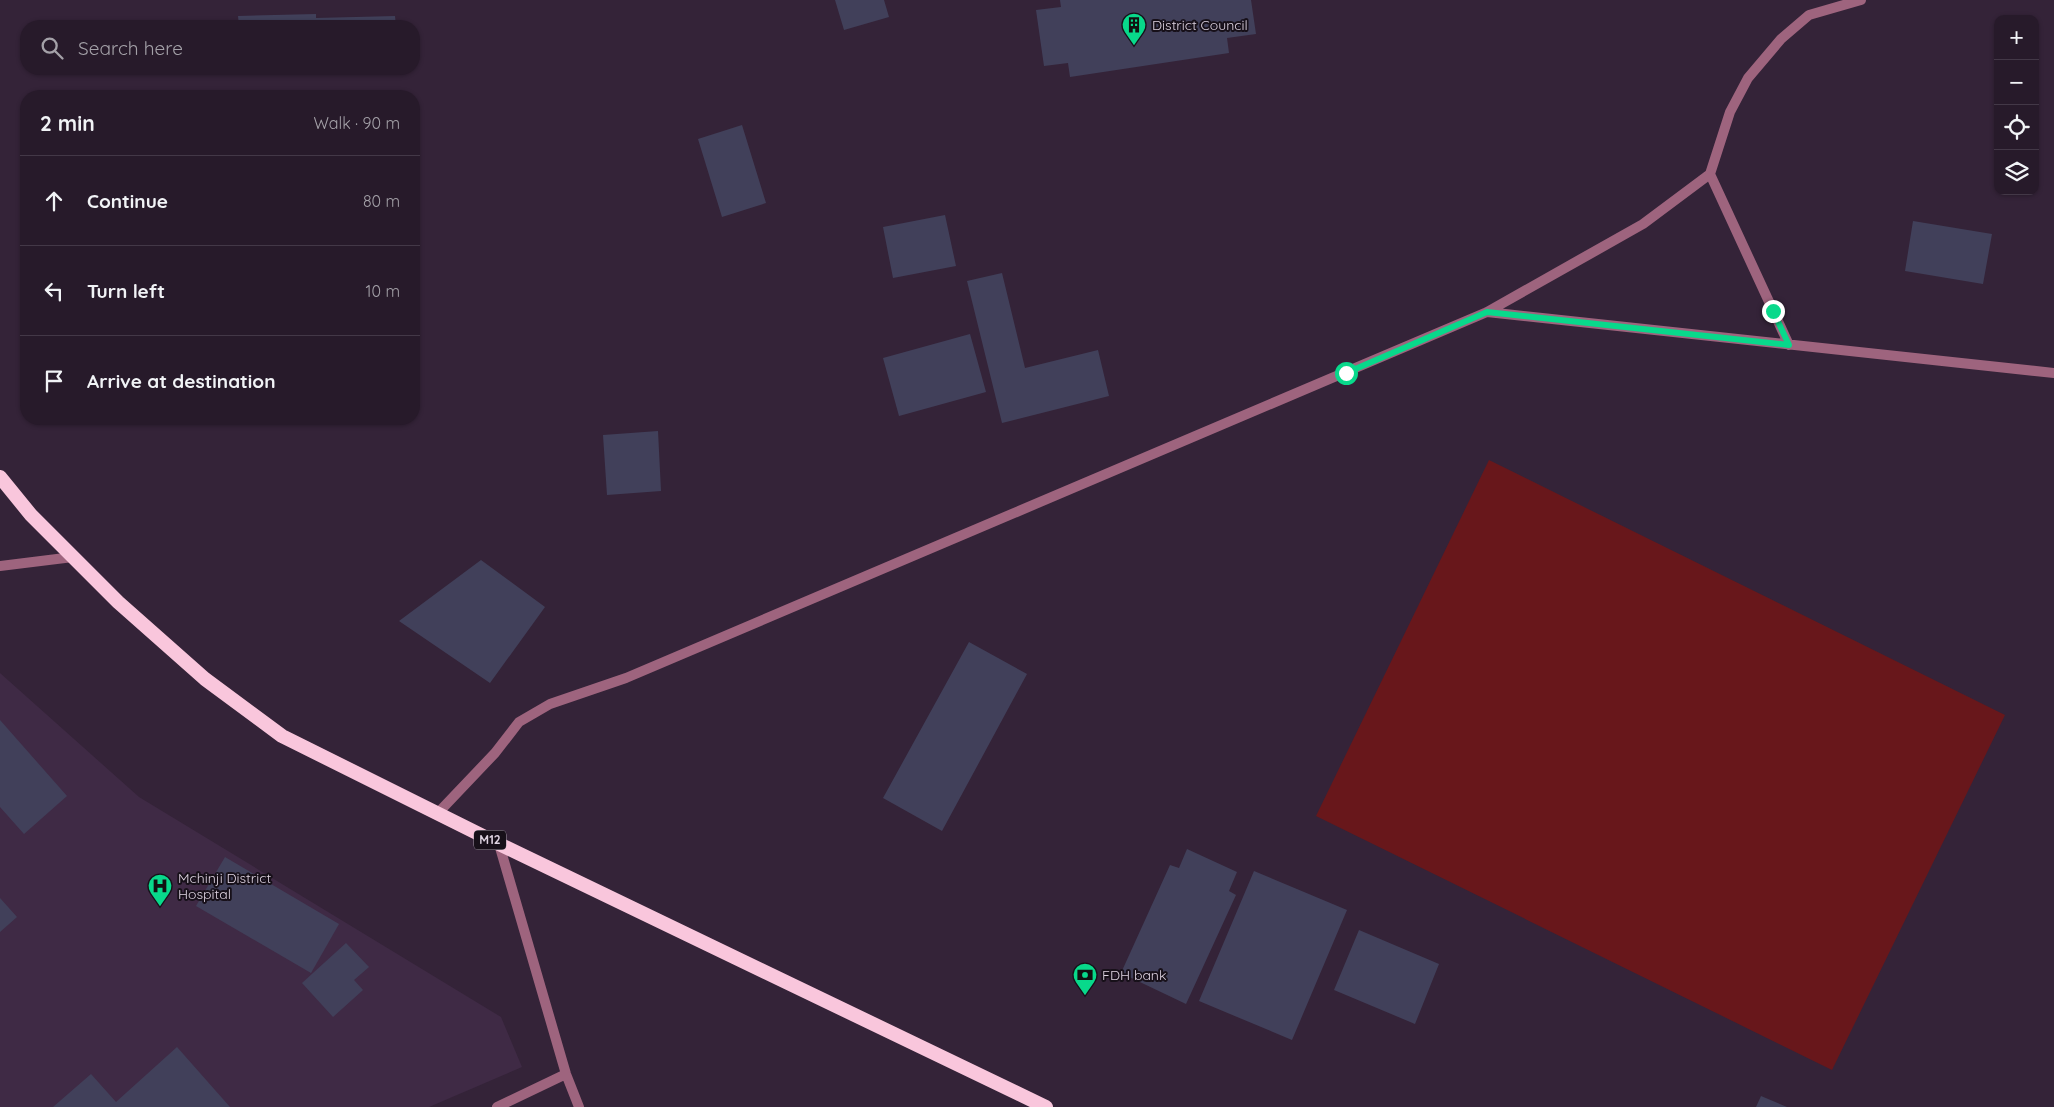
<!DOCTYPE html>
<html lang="en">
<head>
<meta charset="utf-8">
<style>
  :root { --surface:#271a2a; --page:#2f2332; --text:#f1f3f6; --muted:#a4a1a8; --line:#433847 }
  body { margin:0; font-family:Quicksand,sans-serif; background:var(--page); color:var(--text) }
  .controls { position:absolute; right:15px; top:15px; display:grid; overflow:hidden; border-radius:10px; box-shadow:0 1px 4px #0004 }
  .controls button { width:45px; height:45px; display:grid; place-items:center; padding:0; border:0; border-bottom:1px solid var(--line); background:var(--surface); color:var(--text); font:25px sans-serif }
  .stop { position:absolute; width:15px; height:15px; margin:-11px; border:4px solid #08d98b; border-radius:50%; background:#fff }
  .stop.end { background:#08d98b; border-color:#fff; box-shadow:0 1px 5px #0008 }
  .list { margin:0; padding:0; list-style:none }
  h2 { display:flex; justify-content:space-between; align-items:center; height:65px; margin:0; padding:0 20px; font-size:21px }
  h2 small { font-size:16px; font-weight:400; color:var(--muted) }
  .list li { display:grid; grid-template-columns:32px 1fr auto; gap:15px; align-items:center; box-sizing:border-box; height:90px; padding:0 20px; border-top:1px solid var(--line) }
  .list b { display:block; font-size:19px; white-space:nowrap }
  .list em { font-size:16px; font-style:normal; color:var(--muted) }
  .icon { flex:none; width:28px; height:28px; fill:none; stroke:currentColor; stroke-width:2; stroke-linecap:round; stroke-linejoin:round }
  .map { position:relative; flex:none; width:2054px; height:1107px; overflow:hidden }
  .search { position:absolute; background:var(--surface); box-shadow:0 1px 4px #0004; left:20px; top:20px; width:400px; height:55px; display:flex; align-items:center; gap:12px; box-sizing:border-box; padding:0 18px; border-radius:20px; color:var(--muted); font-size:19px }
  .panel { position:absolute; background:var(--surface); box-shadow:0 1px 4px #0004; left:20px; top:90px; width:400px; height:335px; border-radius:20px }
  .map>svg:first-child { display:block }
</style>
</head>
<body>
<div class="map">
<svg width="2054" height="1107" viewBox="0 0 2054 1107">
  <rect width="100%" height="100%" fill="#342338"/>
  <path fill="#3f2a45" d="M0 673 139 797 501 1017 522 1067 429 1107H0Z"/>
  <path fill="#68171b" d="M1489 460 2005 715 1832 1070 1316 816Z"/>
  <path fill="#41405a" d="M835 0H884L889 17 844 30Z
    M1060 0H1251L1256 34 1227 38 1229 53 1070 77 1068 63 1044 66 1036 10 1061 7Z
    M316 14V18L395 16 396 26H239L238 16Z
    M742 125 766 203 722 217 698 139Z
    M945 215 956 266 893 278 883 227Z
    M1913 221 1992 234 1983 284 1905 271Z
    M1002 273 1025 368 1098 350 1109 396 1002 423 967 281Z
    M970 334 986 392 899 416 883 358Z
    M658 431 661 491 607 495 603 435Z
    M481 560 545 607 490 683 399 621Z
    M969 642 1027 674 942 831 883 798Z
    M0 720 67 796 24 834 0 807Z
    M1187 849 1237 872 1229 891 1236 895 1186 1004 1121 973 1170 865 1179 868Z
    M225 857 339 924 311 973 196 906Z
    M1254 871 1347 910 1292 1040 1199 1001Z
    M0 898 17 917 0 932Z
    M1359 930 1439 964 1415 1024 1334 990Z
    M346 943 369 967 354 980 363 990 333 1017 302 983Z
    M177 1047 230 1107H53L91 1074 116 1102Z
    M1761 1096 1787 1107H1756Z"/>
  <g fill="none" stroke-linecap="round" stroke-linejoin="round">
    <path stroke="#9e647e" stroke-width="10" d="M1710 174 1789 345
      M1487 312 2054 373
      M0 566 73 557
      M437 814 495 753 519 722 550 704 626 678 1487 312 1643 224 1710 174 1730 112 1748 78 1781 39 1809 15 1861 0
      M499 844 566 1074 579 1107
      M497 1107 566 1074"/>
    <path stroke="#f9c6dc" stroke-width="14" d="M0 477 31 515 118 602 205 679 282 736 499 844 1046 1107"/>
  </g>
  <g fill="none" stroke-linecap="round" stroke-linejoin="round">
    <path stroke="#08d98b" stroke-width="6" d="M1346 373 1487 312 1789 345 1773 311"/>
  </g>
  <defs>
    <symbol id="building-pin" viewBox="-11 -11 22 30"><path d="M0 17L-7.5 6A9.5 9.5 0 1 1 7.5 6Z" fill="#08d98b" stroke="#171019"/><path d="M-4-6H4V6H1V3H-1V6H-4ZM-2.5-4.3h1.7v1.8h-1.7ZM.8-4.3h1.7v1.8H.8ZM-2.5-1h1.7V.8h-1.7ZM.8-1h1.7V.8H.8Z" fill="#111"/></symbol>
    <symbol id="hospital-pin" viewBox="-11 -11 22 30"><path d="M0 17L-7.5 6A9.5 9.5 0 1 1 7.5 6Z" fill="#08d98b" stroke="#171019"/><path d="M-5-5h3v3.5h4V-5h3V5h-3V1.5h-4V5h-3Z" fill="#111"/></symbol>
    <symbol id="bank-pin" viewBox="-11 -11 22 30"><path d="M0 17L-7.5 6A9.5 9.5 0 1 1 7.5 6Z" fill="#08d98b" stroke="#171019"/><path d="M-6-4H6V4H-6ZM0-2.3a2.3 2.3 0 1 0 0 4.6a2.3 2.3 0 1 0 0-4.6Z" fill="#111"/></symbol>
  </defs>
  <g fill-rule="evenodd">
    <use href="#building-pin" x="1120" y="11" width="28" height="38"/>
    <use href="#hospital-pin" x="146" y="872" width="28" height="38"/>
    <use href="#bank-pin" x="1071" y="961" width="28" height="38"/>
  </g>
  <g text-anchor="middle" stroke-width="4" stroke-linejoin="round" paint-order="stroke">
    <rect fill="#171019" stroke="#a298a5" stroke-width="1" x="474" y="830.5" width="32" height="19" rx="4"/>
    <g font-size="12" font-weight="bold" fill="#ded3e1">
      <text x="490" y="844">M12</text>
    </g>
    <g font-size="14" fill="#ded3e1" stroke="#171019" text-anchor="start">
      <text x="1152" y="30">District Council</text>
      <text x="178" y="883">Mchinji District<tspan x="178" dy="16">Hospital</tspan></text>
      <text x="1102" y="980">FDH bank</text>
    </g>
  </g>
</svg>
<div class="controls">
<button>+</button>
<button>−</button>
<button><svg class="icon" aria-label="locate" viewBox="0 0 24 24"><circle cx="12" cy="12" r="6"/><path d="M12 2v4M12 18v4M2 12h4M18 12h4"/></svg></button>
<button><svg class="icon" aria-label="layers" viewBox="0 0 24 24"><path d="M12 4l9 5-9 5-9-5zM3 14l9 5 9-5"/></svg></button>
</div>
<div class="stop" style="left:1346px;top:373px"></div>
<div class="stop end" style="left:1773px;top:311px"></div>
<div class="search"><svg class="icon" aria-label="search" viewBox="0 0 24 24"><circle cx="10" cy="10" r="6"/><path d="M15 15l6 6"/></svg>Search here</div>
<section class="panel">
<h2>2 min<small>Walk · 90 m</small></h2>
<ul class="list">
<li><svg class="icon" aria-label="ahead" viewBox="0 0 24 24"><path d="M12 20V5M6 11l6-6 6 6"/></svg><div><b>Continue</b></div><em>80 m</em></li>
<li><svg class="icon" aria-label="left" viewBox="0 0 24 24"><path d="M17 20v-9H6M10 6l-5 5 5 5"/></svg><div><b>Turn left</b></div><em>10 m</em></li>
<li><svg class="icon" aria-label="arrive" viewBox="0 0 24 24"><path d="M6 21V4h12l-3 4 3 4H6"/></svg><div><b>Arrive at destination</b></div></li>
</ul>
</section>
</div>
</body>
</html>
